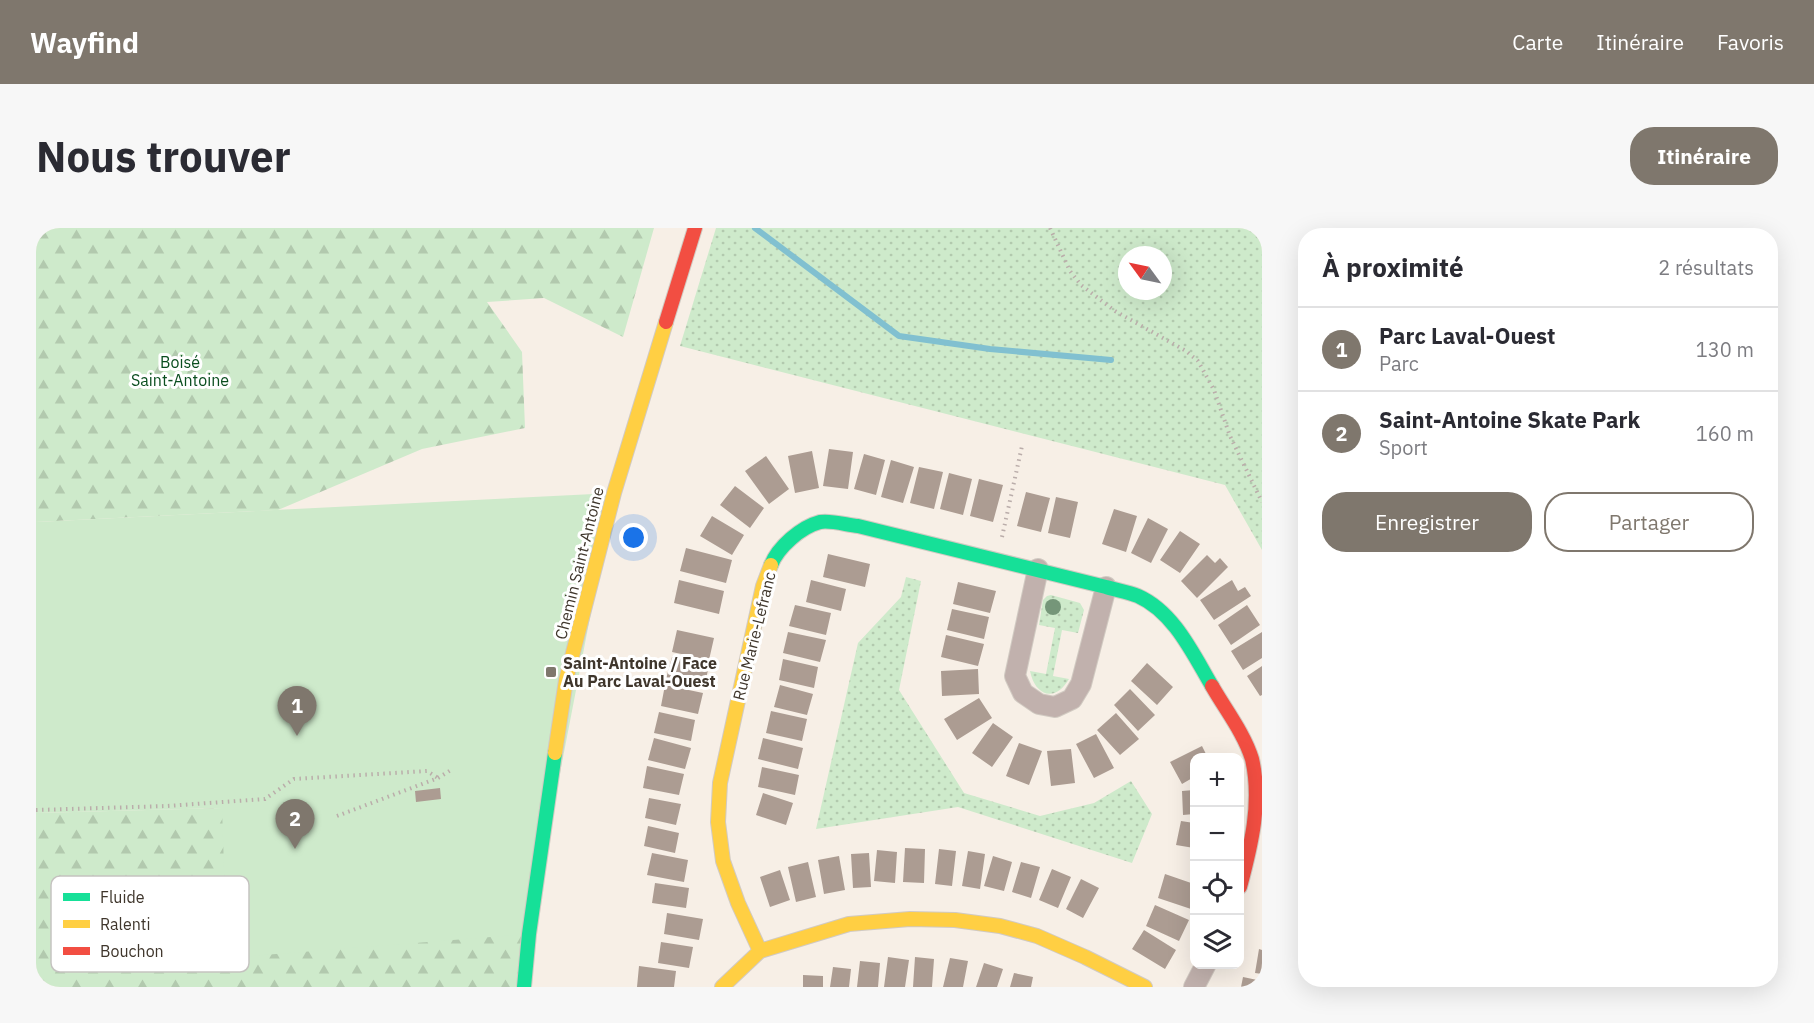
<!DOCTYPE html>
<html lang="fr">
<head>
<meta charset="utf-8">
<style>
  :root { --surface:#fff; --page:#f7f7f7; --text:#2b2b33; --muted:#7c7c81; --line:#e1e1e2; --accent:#7f776d }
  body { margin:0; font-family:"IBM Plex Sans",sans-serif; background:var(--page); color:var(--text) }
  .controls { position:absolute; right:18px; bottom:18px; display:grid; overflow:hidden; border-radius:12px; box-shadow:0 6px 24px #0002 }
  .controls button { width:54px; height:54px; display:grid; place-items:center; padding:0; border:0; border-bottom:2px solid var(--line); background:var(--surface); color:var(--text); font:30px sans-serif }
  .compass { position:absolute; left:1082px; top:18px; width:54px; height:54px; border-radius:50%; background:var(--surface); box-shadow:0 6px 24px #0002; rotate:303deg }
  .you { position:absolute; left:598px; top:310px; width:21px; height:21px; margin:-15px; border:4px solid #fff; border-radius:50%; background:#1a73e8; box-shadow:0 0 0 9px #1a73e833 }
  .badge { display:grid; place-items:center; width:39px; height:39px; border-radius:50%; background:var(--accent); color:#fff; font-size:20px; font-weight:700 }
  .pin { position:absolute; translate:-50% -50px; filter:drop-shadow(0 2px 3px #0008) }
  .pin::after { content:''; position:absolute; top:32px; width:21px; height:18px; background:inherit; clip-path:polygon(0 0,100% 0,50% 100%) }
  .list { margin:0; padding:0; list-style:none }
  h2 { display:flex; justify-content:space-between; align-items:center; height:78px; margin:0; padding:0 24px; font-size:26px }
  h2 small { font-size:20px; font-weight:400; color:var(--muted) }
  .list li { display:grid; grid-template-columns:39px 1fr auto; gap:18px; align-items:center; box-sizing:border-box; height:84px; padding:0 24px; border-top:2px solid var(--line) }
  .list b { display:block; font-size:22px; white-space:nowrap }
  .list p { margin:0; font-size:20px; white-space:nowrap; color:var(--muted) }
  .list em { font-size:20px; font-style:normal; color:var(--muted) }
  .actions { display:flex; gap:12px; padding:18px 24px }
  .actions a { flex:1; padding:14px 0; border:2px solid var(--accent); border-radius:24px; text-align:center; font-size:21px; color:var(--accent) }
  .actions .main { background:var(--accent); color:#fff }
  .icon { flex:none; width:33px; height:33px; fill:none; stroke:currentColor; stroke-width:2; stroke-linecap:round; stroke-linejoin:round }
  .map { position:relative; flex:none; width:1226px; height:759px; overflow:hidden; border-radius:24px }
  header { display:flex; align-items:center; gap:36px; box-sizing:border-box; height:84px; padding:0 30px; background:var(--accent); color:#fff }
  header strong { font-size:28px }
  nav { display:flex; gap:33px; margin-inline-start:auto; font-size:21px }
  .intro { display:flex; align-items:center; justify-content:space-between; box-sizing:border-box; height:144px; padding:0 36px }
  h1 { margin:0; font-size:42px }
  .button { padding:15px 27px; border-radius:24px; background:var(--accent); color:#fff; font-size:21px; font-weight:700 }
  main { display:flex; gap:36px; padding:0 36px }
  aside { flex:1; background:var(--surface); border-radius:24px; box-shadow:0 6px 24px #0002 }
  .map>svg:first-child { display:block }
</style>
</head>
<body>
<header>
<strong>Wayfind</strong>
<nav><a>Carte</a><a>Itinéraire</a><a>Favoris</a></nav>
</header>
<div class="intro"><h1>Nous trouver</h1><a class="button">Itinéraire</a></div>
<main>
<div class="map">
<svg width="1226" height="759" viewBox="0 0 1226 759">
  <defs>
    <pattern id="grass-dots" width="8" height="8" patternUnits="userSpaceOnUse" patternTransform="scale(1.5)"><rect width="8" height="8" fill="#ceeacb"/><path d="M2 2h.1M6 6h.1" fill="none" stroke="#b2c9ae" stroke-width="1.8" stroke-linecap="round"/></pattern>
    <pattern id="forest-firs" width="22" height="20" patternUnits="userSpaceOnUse" patternTransform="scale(1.5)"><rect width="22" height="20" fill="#ceeacb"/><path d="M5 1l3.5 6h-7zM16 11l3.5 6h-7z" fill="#b2c9ae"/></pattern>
  </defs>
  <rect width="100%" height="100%" fill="#f7efe6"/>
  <path fill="url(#grass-dots)" fill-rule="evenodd" d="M680 0H1226V322L1189 257 644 118ZM1091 27H1127V63H1091Z
    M870 349 885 353 863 462 928 565 1004 588 1058 575 1095 553 1116 586 1096 635 922 579 780 601 822 415 865 369Z
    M1015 367 1044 375 1048 382 1042 405 1026 402 1017 448 1033 451C1019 475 999 468 994 443L1010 446 1019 400 1003 397 1007 372 1011 368Z"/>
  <path fill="url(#forest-firs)" d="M0 0H618L587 109 508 70 451 74 486 124 489 200 386 221 242 282 0 294Z
    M186 580 493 706 496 759H0V585Z"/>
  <path fill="#ceeacb" d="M578 265 493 706 191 730 186 580 0 585V294Z"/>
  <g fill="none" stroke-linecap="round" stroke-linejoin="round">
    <path stroke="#81c0d0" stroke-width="6" d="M719 0 863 108 954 121 1075 132"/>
  </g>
  <path fill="#ac9c92" d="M793 221 817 224 812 261 787 258Z
    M776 223 783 260 759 265 752 228Z
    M828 226 849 232 840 267 818 261Z
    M730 228 753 261 733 276 709 243Z
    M855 232 878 239 867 275 845 269Z
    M883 239 907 244 898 281 874 275Z
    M913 245 936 251 927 287 904 281Z
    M943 251 967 257 957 294 934 288Z
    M699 258 728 280 714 300 684 277Z
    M990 264 1014 270 1005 304 981 298Z
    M1020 269 1042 274 1034 310 1012 305Z
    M1078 281 1101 288 1090 324 1066 316Z
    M676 288 708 307 696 327 664 308Z
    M1112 290 1132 301 1115 335 1095 325Z
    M1144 303 1164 316 1144 345 1124 332Z
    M650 320 696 332 690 355 644 343Z
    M792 326 834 336 829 359 787 349Z
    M1171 327 1179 335 1184 330 1192 339 1161 370 1145 353Z
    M643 352 688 363 683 386 638 375Z
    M775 352 810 361 805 383 770 374Z
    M1196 352 1202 363 1209 359 1215 368 1178 392 1164 372Z
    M922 354 960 363 954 385 917 376Z
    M759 377 795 385 790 407 753 398Z
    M1211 377 1224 397 1195 417 1182 397Z
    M916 381 953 389 948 411 911 402Z
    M641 402 678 410 673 432 636 424Z
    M752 404 790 412 784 434 747 425Z
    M1226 404V430L1207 442 1195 423Z
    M910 407 948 416 942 438 905 429Z
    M636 429 673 438 668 459 630 451Z
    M747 431 782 439 778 460 743 452Z
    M1111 435 1137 459 1121 477 1095 453Z
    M1226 438V467L1224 468 1211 448Z
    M942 441 943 466 906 468 905 443Z
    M629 457 667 465 662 486 625 478Z
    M744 457 777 466 771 487 738 479Z
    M1094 461 1119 487 1102 503 1078 477Z
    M943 470 956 490 921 512 908 491Z
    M735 483 771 491 766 513 730 505Z
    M623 484 659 492 655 513 618 505Z
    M1080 485 1103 511 1084 527 1061 502Z
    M957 495 977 509 956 539 936 525Z
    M1060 506 1078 540 1058 550 1040 516Z
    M618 510 655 520 649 541 612 532Z
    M727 510 767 520 762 541 722 531Z
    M983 515 1006 523 993 557 970 548Z
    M1166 518 1172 530H1158V549L1146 556 1134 534Z
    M1035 521 1039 555 1015 558 1011 523Z
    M611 538 648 546 643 567 607 560Z
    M726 539 763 547 759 567 722 559Z
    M404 560 405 571 380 574 379 563Z
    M1158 562V586L1147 587 1146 563Z
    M727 565 757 575 750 597 720 587Z
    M613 570 645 576 640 597 609 590Z
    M1145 593 1158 595V620L1140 617Z
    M612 598 643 605 639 625 608 618Z
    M869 620 889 621 888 655 867 654Z
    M903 621 920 623 916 658 899 656Z
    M841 622 861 624 859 655 838 653Z
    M932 623 949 626 944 661 926 658Z
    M616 625 652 632 648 654 611 647Z
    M833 625 835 659 817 660 815 626Z
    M803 628 809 662 788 666 782 632Z
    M957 628 976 634 968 663 948 658Z
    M772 634 780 669 760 674 752 639Z
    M985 634 1004 639 995 670 976 664Z
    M1016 641 1035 649 1022 680 1003 672Z
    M744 642 754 672 734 679 724 649Z
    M1129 646 1158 656V682L1122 670Z
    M1045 651 1063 660 1047 690 1030 681Z
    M619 655 653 660 650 680 616 675Z
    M1119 677 1153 692 1143 713 1110 698Z
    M631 685 667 691 663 712 628 706Z
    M1108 702 1140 722 1129 741 1096 721Z
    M625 714 657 719 653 740 622 735Z
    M1223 721 1226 722V746L1219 745Z
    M852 729 873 732 869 759H848Z
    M879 729 898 731 896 759H877Z
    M914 730 932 733 927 759H907Z
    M824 733 844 735 842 759H821Z
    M948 735 967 741 961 759H940Z
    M603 738 640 743 638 759H601Z
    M797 739 815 741 813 759H794Z
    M978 745 997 749 995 759H974Z
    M767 747 787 748V759H767Z
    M1207 749 1226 753V759H1205Z"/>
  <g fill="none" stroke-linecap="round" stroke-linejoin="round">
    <defs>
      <path id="street" d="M1002 341 979 448 987 465 1003 476 1019 479 1036 471 1045 456 1070 359
        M1158 759 1170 736"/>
      <path id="fast" d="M735 337C742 319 765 299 784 294 795 292 811 297 822 298L1070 359C1080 362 1092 364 1102 368 1138 384 1157 426 1176 458
        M488 759 493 706 519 525"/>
      <path id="slow" d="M519 525 530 452 578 265 630 94
        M724 723 702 675 687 633 682 594 684 555 727 358 735 337
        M686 759 724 723 813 696 874 691 919 692 964 698 1001 708 1049 729 1109 759"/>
      <path id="jam" d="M630 94 659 0
        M1176 458C1189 481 1208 505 1216 531 1226 574 1215 618 1204 659"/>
    </defs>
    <use href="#street" stroke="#d1cac2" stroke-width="22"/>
    <use href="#fast" stroke="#d1cac2" stroke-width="16"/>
    <use href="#slow" stroke="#d1cac2" stroke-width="16"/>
    <use href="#jam" stroke="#d1cac2" stroke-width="16"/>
    <path stroke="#baadaa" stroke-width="4" stroke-dasharray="1.5 4.5" stroke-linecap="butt" d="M1014 0 1034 43 1045 57 1079 83 1150 123 1162 133 1178 162 1194 208 1226 274
      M966 309 986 218
      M0 582 131 578 229 571 258 551 391 543 402 550
      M301 588 402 550 415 542"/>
    <use href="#street" stroke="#c1b1ad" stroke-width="20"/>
    <use href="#fast" stroke="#16e098" stroke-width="14"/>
    <use href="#slow" stroke="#ffcf43" stroke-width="14"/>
    <use href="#jam" stroke="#f24e42" stroke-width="14"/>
  </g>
  <circle fill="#759679" cx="1017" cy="379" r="8"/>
  <rect fill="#7f776d" stroke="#fff" stroke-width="2" x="509" y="438" width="12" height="12" rx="3"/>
  <g text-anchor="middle" stroke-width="6" stroke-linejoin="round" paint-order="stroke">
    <g font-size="16" fill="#0a4e1f" stroke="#fff">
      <text x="144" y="140">Boisé<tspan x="144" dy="18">Saint-Antoine</tspan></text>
    </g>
    <g font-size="16" fill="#3f362c" stroke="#fff">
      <text transform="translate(543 335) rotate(-76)" y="6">Chemin Saint-Antoine</text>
      <text transform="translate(718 408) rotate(-76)" y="6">Rue Marie-Lefranc</text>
    </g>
    <g font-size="16" font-weight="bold" fill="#3f362c" stroke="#fff" text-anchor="start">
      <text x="527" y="441">Saint-Antoine / Face<tspan x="527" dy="18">Au Parc Laval-Ouest</tspan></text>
    </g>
  </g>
  <rect x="15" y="648" width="198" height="96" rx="9" fill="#fff" stroke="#c5c3c0" stroke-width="1.5"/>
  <rect x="27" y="665" width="27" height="8" fill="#16e098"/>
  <rect x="27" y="692" width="27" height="8" fill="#ffcf43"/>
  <rect x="27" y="719" width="27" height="8" fill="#f24e42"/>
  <g font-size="16" fill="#3f362c">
    <text x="64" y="675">Fluide</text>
    <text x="64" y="702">Ralenti</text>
    <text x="64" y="729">Bouchon</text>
  </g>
</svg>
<div class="controls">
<button>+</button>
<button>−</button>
<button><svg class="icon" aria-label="locate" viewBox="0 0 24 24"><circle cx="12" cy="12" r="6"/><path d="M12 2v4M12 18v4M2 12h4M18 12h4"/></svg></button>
<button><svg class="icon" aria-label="layers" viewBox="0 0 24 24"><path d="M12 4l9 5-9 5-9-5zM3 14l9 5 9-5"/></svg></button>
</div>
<svg class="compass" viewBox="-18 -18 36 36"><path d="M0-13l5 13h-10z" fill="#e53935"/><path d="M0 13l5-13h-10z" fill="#7c7c81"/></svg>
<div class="you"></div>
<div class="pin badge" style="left:261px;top:508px">1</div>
<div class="pin badge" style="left:259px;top:621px">2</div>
</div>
<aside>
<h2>À proximité<small>2 résultats</small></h2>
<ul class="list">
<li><span class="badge">1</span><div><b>Parc Laval-Ouest</b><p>Parc</p></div><em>130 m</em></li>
<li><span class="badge">2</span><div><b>Saint-Antoine Skate Park</b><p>Sport</p></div><em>160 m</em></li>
</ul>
<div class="actions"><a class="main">Enregistrer</a><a>Partager</a></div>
</aside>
</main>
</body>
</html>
